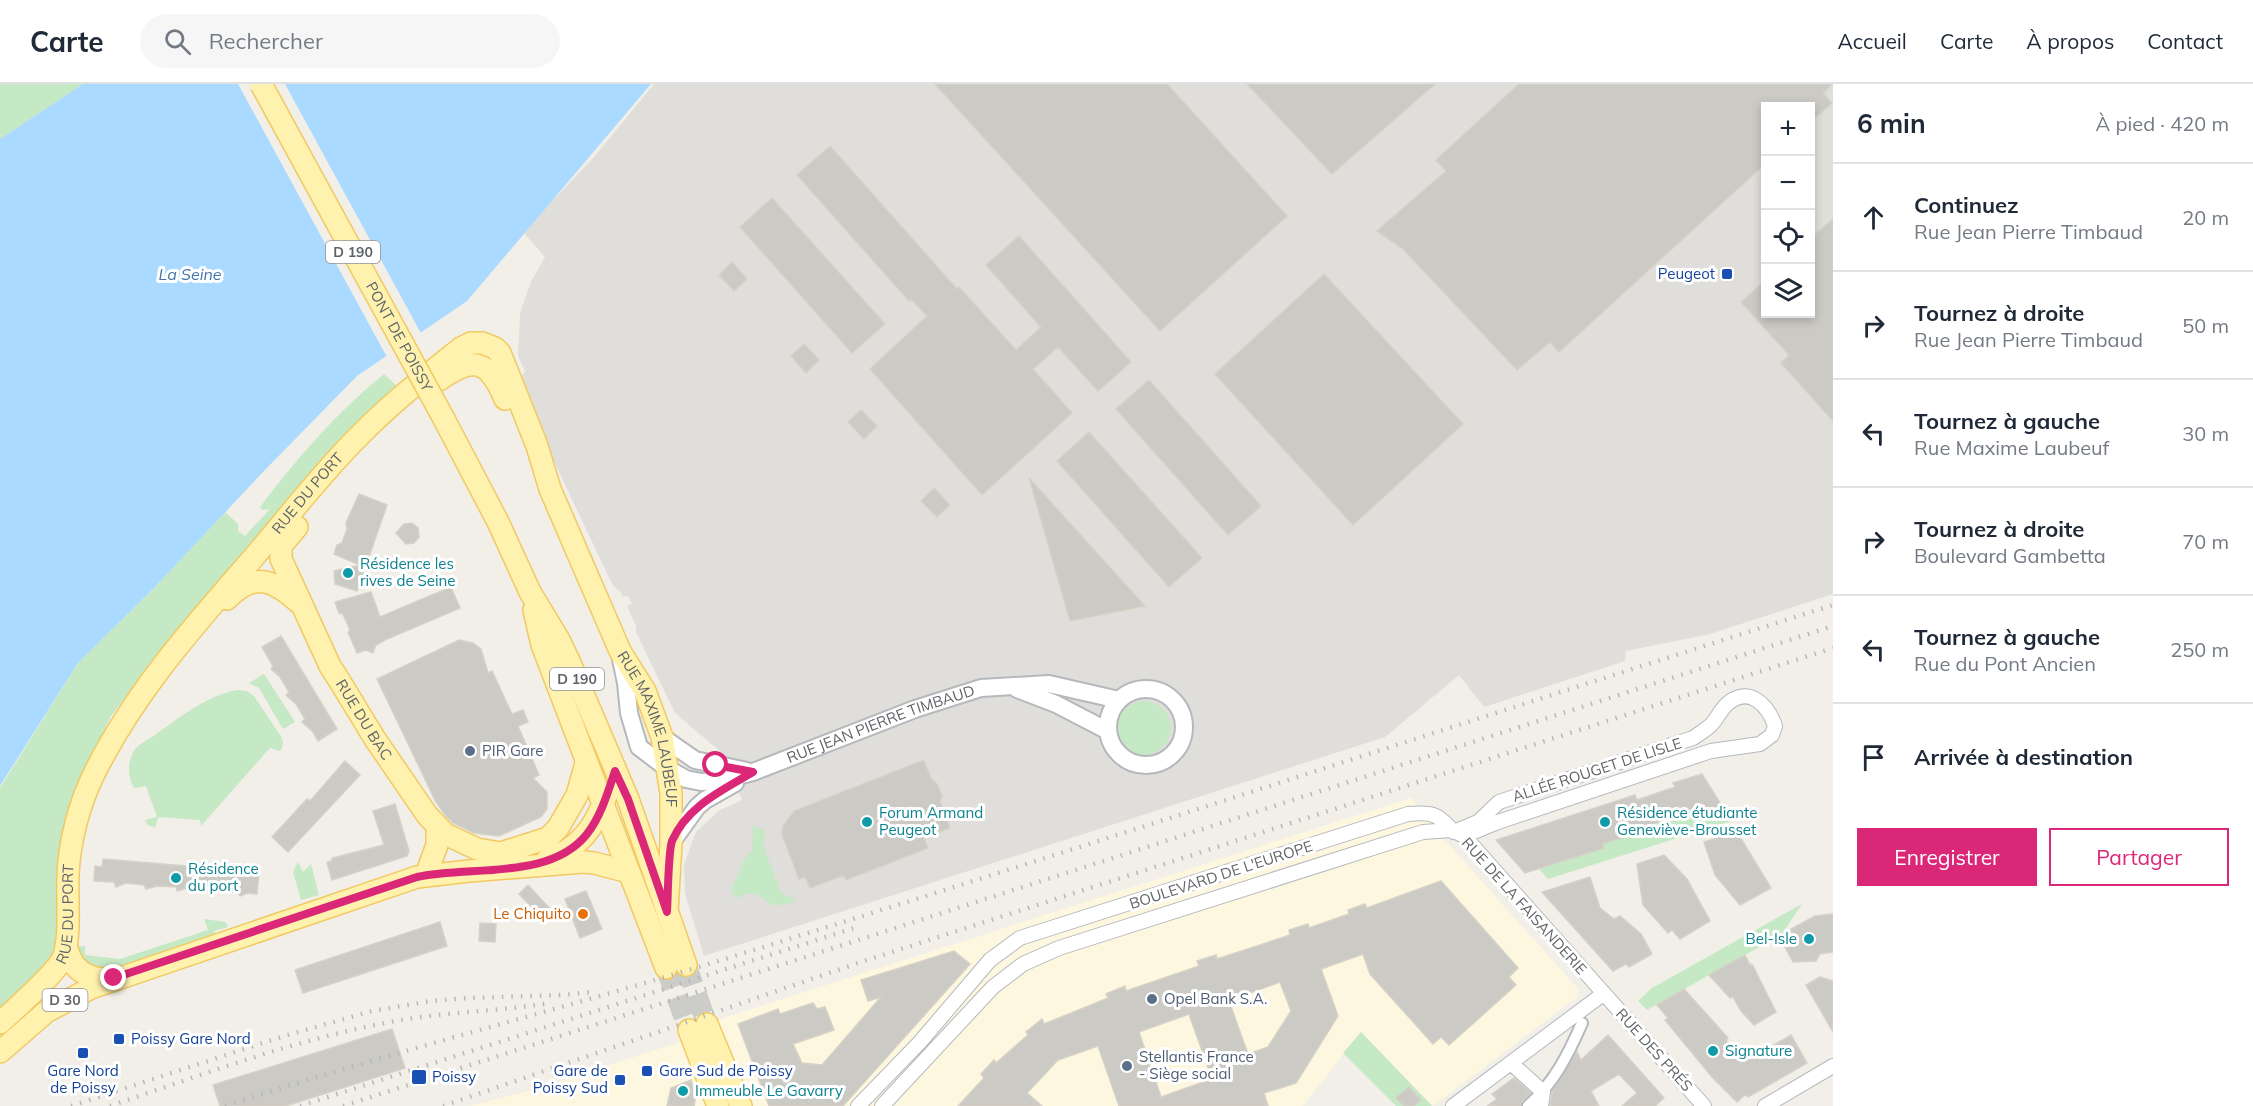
<!DOCTYPE html>
<html lang="fr">
<head>
<meta charset="utf-8">
<style>
  :root { --surface:#fff; --page:#f6f6f7; --text:#1f2937; --muted:#747a83; --line:#e0e1e3; --accent:#db2777 }
  body { margin:0; font-family:Mulish,sans-serif; background:var(--page); color:var(--text) }
  .controls { position:absolute; right:18px; top:18px; display:grid; overflow:hidden; border-radius:0px; box-shadow:0 3px 9px #0003 }
  .controls button { width:54px; height:54px; display:grid; place-items:center; padding:0; border:0; border-bottom:2px solid var(--line); background:var(--surface); color:var(--text); font:30px sans-serif }
  .stop { position:absolute; width:18px; height:18px; margin:-14px; border:4px solid #db2777; border-radius:50%; background:#fff }
  .stop.end { background:#db2777; border-color:#fff; box-shadow:0 2px 6px #0008 }
  .list { margin:0; padding:0; list-style:none }
  h2 { display:flex; justify-content:space-between; align-items:center; height:78px; margin:0; padding:0 24px; font-size:26px }
  h2 small { font-size:20px; font-weight:400; color:var(--muted) }
  .list li { display:grid; grid-template-columns:39px 1fr auto; gap:18px; align-items:center; box-sizing:border-box; height:108px; padding:0 24px; border-top:2px solid var(--line) }
  .list b { display:block; font-size:22px; white-space:nowrap }
  .list p { margin:0; font-size:20px; white-space:nowrap; color:var(--muted) }
  .list em { font-size:20px; font-style:normal; color:var(--muted) }
  .actions { display:flex; gap:12px; padding:18px 24px }
  .actions a { flex:1; padding:14px 0; border:2px solid var(--accent); border-radius:0px; text-align:center; font-size:21px; color:var(--accent) }
  .actions .main { background:var(--accent); color:#fff }
  .icon { flex:none; width:33px; height:33px; fill:none; stroke:currentColor; stroke-width:2; stroke-linecap:round; stroke-linejoin:round }
  .map { position:relative; flex:none; width:1833px; height:1022px; overflow:hidden }
  header { display:flex; align-items:center; gap:36px; box-sizing:border-box; height:84px; padding:0 30px; background:var(--surface); border-bottom:2px solid var(--line) }
  header strong { font-size:28px }
  nav { display:flex; gap:33px; margin-inline-start:auto; font-size:21px }
  .search { width:420px; height:54px; background:var(--page); display:flex; align-items:center; gap:15px; box-sizing:border-box; padding:0 21px; border-radius:33px; color:var(--muted); font-size:22px }
  main { display:flex }
  aside { flex:1; background:var(--surface) }
  .map>svg:first-child { display:block }
</style>
</head>
<body>
<header>
<strong>Carte</strong>
<div class="search"><svg class="icon" aria-label="search" viewBox="0 0 24 24"><circle cx="10" cy="10" r="6"/><path d="M15 15l6 6"/></svg>Rechercher</div>
<nav><a>Accueil</a><a>Carte</a><a>À propos</a><a>Contact</a></nav>
</header>
<main>
<div class="map">
<svg width="1833" height="1022" viewBox="0 0 1833 1022">
  <rect width="100%" height="100%" fill="#f1efe8"/>
  <path fill="#fef7e0" d="M1411 714 1445 756 1578 905 1577 913 1433 1022 1361 948 1303 1022H470L533 1006 677 959 723 934Z"/>
  <path fill="#e0deda" fill-rule="evenodd" d="M654 0H1833V510L1710 550 1626 567 1625 577 1484 623 1459 591 1385 653 704 872 685 810 684 780 696 748 720 726 742 716 722 669 675 629 636 548V542L627 522 632 520 628 512 622 513 621 508 613 502 517 299 525 287 518 272 520 229 531 198 545 173 523 148 595 72ZM1766 22H1810V230H1766Z"/>
  <path fill="#c5e8c5" d="M0 0H83L0 55Z
    M384 290 400 305 163 576 151 580 111 632 81 698 58 829 54 873 0 931V704L78 579 154 504 225 428 238 440V447L245 452 270 425 262 426 260 423C297 374 337 328 384 290Z
    M264 590 295 638 283 645 259 604 249 599Z
    M237 606 247 607 254 612 282 654C284 660 283 663 280 667L270 664 201 742 200 736 160 733 158 734 155 744 148 741 145 736 157 733 146 702 134 704C127 693 127 675 136 664 141 659 149 655 155 651 180 633 206 612 237 606Z
    M1117 644a27 27 0 1 1 54 0a27 27 0 1 1-54 0Z
    M1722 722 1731 737 1548 795 1539 785 1603 764 1602 760 1646 746 1645 742 1685 730 1686 734Z
    M753 741 765 747 764 763 781 809 794 815 795 818C789 819 782 822 776 821 760 818 757 801 736 815L731 806 744 776 752 767Z
    M298 778 303 788 311 780 319 811 301 816 293 788Z
    M1802 820 1782 850 1647 926 1638 917 1652 904Z
    M204 835 226 838 228 843 214 847 216 854 106 886 87 884 77 863 85 862V871L120 875 208 846Z
    M1361 948 1432 1022H1396L1343 969Z"/>
  <path fill="#aadaff" d="M83 0H651L467 217 357 292 262 389 154 504 78 579 0 702V55Z"/>
  <path fill="#f1efe8" d="M238 0H285L422 251 388 275Z"/>
  <path fill="#cccac5" stroke="#d6d1c6" stroke-width="1.5" fill-rule="evenodd" d="M935 0H1167L1287 132 1160 247Z
    M1247 0H1435L1332 90Z
    M1519 0H1832L1823 9 1832 19 1810 38V22H1766V79L1559 268 1550 258 1517 286 1403 165 1377 147 1446 87 1436 76Z
    M830 62 957 205 959 203 1016 266 1041 243 986 181 1019 152 1131 278 1098 307 1058 263 1033 285 1072 329 982 411 870 285 927 232 911 215 909 217 797 91Z
    M772 114 885 240 852 269 740 143Z
    M1833 135V337L1781 279 1789 271 1741 218 1766 196V230H1810V155Z
    M732 178 747 195 734 207 719 191Z
    M1324 190 1463 340 1353 441 1215 290Z
    M804 260 819 276 806 289 791 272Z
    M1149 296 1261 422 1228 451 1116 325Z
    M861 326 877 342 864 355 848 338Z
    M1089 348 1202 474 1169 503 1057 377Z
    M1029 394 1145 522 1070 537Z
    M934 404 950 421 937 433 921 417Z
    M359 410 387 421 357 507 335 500 334 487 360 481 334 470 337 461 342 459 347 445 346 439Z
    M412 439 418 444 419 453 414 459 406 460 396 449 404 440Z
    M451 503 460 524 387 555 376 561 373 569 366 566 357 569 348 548 350 546 343 530 339 529 335 518 371 508 380 533Z
    M281 552 337 645 318 657 313 648 302 638 305 635 296 620 286 611 289 608 280 593 271 585 273 582 262 563Z
    M459 556 473 559 481 565 488 589 492 587 512 630 523 626 528 638 518 642 539 691 533 694 547 708V725L541 733 499 752 474 749 453 739 446 732 436 718 377 595Z
    M924 676 931 695 937 700 942 711 940 718 950 744 924 754 928 764 846 796 844 791 810 804 805 793 799 795 782 751 783 742 794 727Z
    M345 677 360 691 288 768 272 753 307 715 310 717Z
    M1702 690 1722 722 1686 734 1685 730 1645 742 1647 746 1602 760 1604 764 1525 789 1496 756 1635 711 1637 716 1675 703 1673 699Z
    M395 720 409 767 407 772 332 796 327 778 332 777V774L384 761 373 727Z
    M1737 748 1771 804 1740 821 1715 791 1704 758Z
    M1664 771 1687 795 1710 837 1680 855 1672 846 1668 849 1643 821 1637 780Z
    M103 775 259 788 257 810 248 809 240 812 238 808 221 807 209 810 207 806 187 804 177 807 176 803 157 802 146 805 144 801 126 799 116 803 114 798 94 797 95 782 102 783Z
    M1590 793 1600 824 1614 835 1620 832 1641 850 1652 870 1629 883 1626 880 1613 887 1542 808Z
    M1441 797 1518 884 1509 893 1516 901 1449 961 1441 953 1433 960 1370 890 1363 870 1321 885 1338 932 1296 999 1264 1009 1268 1022H1119L1098 962 1058 976 1027 1009 1042 1022H958L984 994 981 990 994 976 996 979 1028 951 1026 948 1042 935 1044 940 1108 914 1106 910 1125 902 1126 907 1199 882 1197 877 1216 871 1217 875 1290 851 1289 846 1308 840 1309 844 1349 830 1348 826 1365 820 1367 824ZM1280 898 1291 927 1268 963 1248 970 1229 917ZM1189 930 1212 995 1161 1013 1139 948Z
    M528 801 552 827 543 835 519 810Z
    M586 807 602 845 580 854 565 815Z
    M1833 830V868L1820 870 1816 877 1793 878 1785 863 1788 861 1782 850 1815 832Z
    M440 838 447 862 303 909 295 886Z
    M480 839 496 840 495 858 479 857Z
    M954 867 970 880 843 1022H769L738 940 778 925 780 930 813 919 817 925 825 923 834 946 793 960 802 979 822 981 881 913 868 917 861 896Z
    M1745 871 1750 881 1752 880 1776 928 1754 941 1741 927 1733 913 1730 914 1709 891Z
    M1820 893 1833 897V948L1806 901Z
    M1684 905 1728 954 1726 956 1745 978 1791 951 1807 979 1748 1013 1746 1010 1737 1018 1712 993 1665 936 1668 934 1657 921Z
    M392 945 405 984 286 1022H220L213 1001Z
    M1608 951 1664 1014 1655 1022H1622L1637 1009 1619 990 1591 1007 1599 1022H1550L1552 1008 1577 968 1581 976Z
    M1514 994 1531 1009 1522 1017 1521 1022H1487L1497 1015 1492 1010Z
    M691 996 696 1011 694 1022H667L671 1004Z
    M1409 1003 1421 1016 1414 1022H1404L1396 1014Z"/>
  <g fill="none" stroke-linecap="round" stroke-linejoin="round">
    <path stroke="#ccccc8" stroke-width="21" stroke-dasharray="21 10" stroke-linecap="butt" d="M686 881 707 940
      M666 884 689 946"/>
    <defs>
      <path id="pedestrian" d="M1528 1022C1554 999 1568 971 1582 939"/>
      <path id="minor" d="M1454 748 1478 738 1499 718 1693 654C1699 650 1707 645 1712 640 1717 634 1721 626 1726 621 1748 600 1768 621 1775 642L1772 651 1760 660 1711 667 1495 739 1464 752
        M1511 979 1543 1008 1541 1022
        M858 1022 920 958 990 876 1020 854 1408 730C1431 728 1437 729 1452 746
        M882 1022 993 903 1023 880 1059 864 1423 748 1452 746 1464 752 1704 1022
        M1453 1022 1603 910
        M1765 1022 1833 982"/>
      <g id="tertiary">
        <path id="s1" d="M621 575 626 599 629 629 639 663 668 685 686 695 701 698 718 697 753 688 915 625 981 604 1049 600 1119 616"/>
        <path d="M1017 605 1056 620 1108 647"/>
        <circle cx="1146" cy="643" r="38"/>
        <path d="M662 653 695 676 747 687"/>
        <path d="M671 759 697 723 705 716 735 699"/>
      </g>
      <g id="primary">
        <path d="M439 296C474 272 488 275 505 315"/>
        <path d="M444 335 498 438 530 508 559 556 570 579 628 715 686 881"/>
        <path id="s2" d="M297 443 281 462V475L330 582 339 596 375 655 427 731 445 750 477 765 501 769 548 754 558 744 577 711 586 679"/>
        <path d="M227 515C253 488 273 495 298 518"/>
        <path d="M534 526 542 561 666 884"/>
        <path d="M547 776C579 765 595 743 606 712"/>
        <path d="M426 791 437 761V743"/>
        <path d="M66 861C71 885 86 896 111 895"/>
        <path id="s3" d="M0 939C13 927 57 888 63 874 71 855 67 814 68 792 69 759 79 721 93 692 134 608 194 542 254 473 288 433 321 390 358 353 390 320 426 292 461 264L471 259H482L495 264 500 269 537 362 550 405 620 567 645 607 662 653 671 709V759L667 828"/>
        <path d="M707 940 741 1022"/>
        <path d="M689 946 718 1022"/>
        <path d="M0 968 46 928 91 904 417 793 469 787 584 778 594 779 629 788"/>
      </g>
    </defs>
    <use href="#pedestrian" stroke="#b5b8bc" stroke-width="14"/>
    <use href="#minor" stroke="#b5b8bc" stroke-width="16"/>
    <use href="#tertiary" stroke="#b5b8bc" stroke-width="20"/>
    <use href="#primary" stroke="#f2c960" stroke-width="24"/>
    <use href="#pedestrian" stroke="#fff" stroke-width="10"/>
    <use href="#minor" stroke="#fff" stroke-width="14"/>
    <use href="#tertiary" stroke="#fff" stroke-width="16"/>
    <use href="#primary" stroke="#fff2af" stroke-width="21"/>
    <path stroke="#b6b7b8" stroke-width="4.5" stroke-dasharray="1.5 8" stroke-linecap="butt" d="M71 1022 281 953 372 927 431 917 468 914 562 911 592 908
      M110 1022C199 992 288 958 380 940 436 928 494 928 551 919
      M225 1022C396 966 572 923 744 869 1108 756 1470 636 1833 521
      M300 1022 854 844
      M343 1022 1833 542
      M443 1022 864 877 1833 564"/>
    <defs>
      <g id="primary-bridge">
        <path id="s4" d="M261 0 444 335"/>
      </g>
    </defs>
    <use href="#primary-bridge" stroke="#f2c960" stroke-width="24" stroke-linecap="butt"/>
    <use href="#primary-bridge" stroke="#fff2af" stroke-width="21"/>
  </g>
  <g fill="none" stroke-linecap="round" stroke-linejoin="round">
    <path stroke="#db2777" stroke-width="8" d="M114 894 417 793C469 781 550 797 587 750 601 732 608 708 615 687L628 715 667 828C668 813 668 769 672 757 687 722 723 706 753 688L716 681"/>
  </g>
  <g fill="#1a4fb4" stroke="#fff" stroke-width="2">
    <rect x="1721" y="184" width="12" height="12" rx="3"/>
    <rect x="113" y="949" width="12" height="12" rx="3"/>
    <rect x="77" y="963" width="12" height="12" rx="3"/>
    <rect x="641" y="981" width="12" height="12" rx="3"/>
    <rect x="411" y="985" width="16" height="16" rx="3"/>
    <rect x="614" y="990" width="12" height="12" rx="3"/>
  </g>
  <g fill="#0f9aa8" stroke="#fff" stroke-width="2">
    <circle cx="348" cy="489" r="6"/>
    <circle cx="867" cy="738" r="6"/>
    <circle cx="1605" cy="738" r="6"/>
    <circle cx="176" cy="794" r="6"/>
    <circle cx="1809" cy="855" r="6"/>
    <circle cx="1713" cy="967" r="6"/>
    <circle cx="683" cy="1007" r="6"/>
  </g>
  <g fill="#5c6f8a" stroke="#fff" stroke-width="2">
    <circle cx="470" cy="667" r="6"/>
    <circle cx="1152" cy="915" r="6"/>
    <circle cx="1127" cy="982" r="6"/>
  </g>
  <circle fill="#e8710a" stroke="#fff" stroke-width="2" cx="583" cy="830" r="6"/>
  <g text-anchor="middle" stroke-width="6" stroke-linejoin="round" paint-order="stroke">
    <g fill="#fff" stroke="#8f9295" stroke-width="1.5">
      <rect x="326" y="157" width="54" height="22" rx="4.5"/>
      <rect x="550" y="584" width="54" height="22" rx="4.5"/>
      <rect x="42.5" y="905" width="45" height="22" rx="4.5"/>
    </g>
    <g font-size="14" font-weight="bold" fill="#5f6368">
      <text x="353" y="173">D 190</text>
      <text x="577" y="600">D 190</text>
      <text x="65" y="921">D 30</text>
    </g>
    <g font-size="15" fill="#164399" stroke="#fff" text-anchor="start">
      <text x="1715" y="195" text-anchor="end">Peugeot</text>
      <text x="131" y="960">Poissy Gare Nord</text>
      <text x="83" y="992" text-anchor="middle">Gare Nord<tspan x="83" dy="17">de Poissy</tspan></text>
      <text x="608" y="992" text-anchor="end">Gare de<tspan x="608" dy="17">Poissy Sud</tspan></text>
      <text x="659" y="992">Gare Sud de Poissy</text>
      <text x="432" y="998">Poissy</text>
    </g>
    <g font-size="15" fill="#5f6368" stroke="#fff">
      <text dy="5" stroke="none"><textPath href="#s4" startOffset="288">PONT DE POISSY</textPath></text>
      <text dy="5" stroke="none"><textPath href="#s3" startOffset="633">RUE DU PORT</textPath></text>
      <text dy="5" stroke="none"><textPath href="#s2" startOffset="219">RUE DU BAC</textPath></text>
      <text dy="5" stroke="none"><textPath href="#s1" startOffset="352">RUE JEAN PIERRE TIMBAUD</textPath></text>
      <text dy="5" stroke="none"><textPath href="#s3" startOffset="1294">RUE MAXIME LAUBEUF</textPath></text>
      <text transform="translate(1597 686) rotate(-18)" y="5">ALLÉE ROUGET DE LISLE</text>
      <text transform="translate(1221 791) rotate(-18)" y="5">BOULEVARD DE L'EUROPE</text>
      <text transform="translate(1524 822) rotate(48)" y="5">RUE DE LA FAISANDERIE</text>
      <text dy="5" stroke="none"><textPath href="#s3" startOffset="135">RUE DU PORT</textPath></text>
      <text transform="translate(1654 966) rotate(48)" y="5">RUE DES PRÉS</text>
    </g>
    <g font-size="15" fill="#0d838f" stroke="#fff" text-anchor="start">
      <text x="360" y="485">Résidence les<tspan x="360" dy="17">rives de Seine</tspan></text>
      <text x="879" y="734">Forum Armand<tspan x="879" dy="17">Peugeot</tspan></text>
      <text x="1617" y="734">Résidence étudiante<tspan x="1617" dy="17">Geneviève-Brousset</tspan></text>
      <text x="188" y="790">Résidence<tspan x="188" dy="17">du port</tspan></text>
      <text x="1797" y="860" text-anchor="end">Bel-Isle</text>
      <text x="1725" y="972">Signature</text>
      <text x="695" y="1012">Immeuble Le Gavarry</text>
    </g>
    <g font-size="15" fill="#4e5e75" stroke="#fff" text-anchor="start">
      <text x="482" y="672">PIR Gare</text>
      <text x="1164" y="920">Opel Bank S.A.</text>
      <text x="1139" y="978">Stellantis France<tspan x="1139" dy="17">- Siège social</tspan></text>
    </g>
    <g font-size="15" fill="#c56008" stroke="#fff" text-anchor="end">
      <text x="571" y="835">Le Chiquito</text>
    </g>
    <g font-size="16" font-style="italic" fill="#4174aa" stroke="#fff">
      <text x="190" y="196">La Seine</text>
    </g>
  </g>
</svg>
<div class="controls">
<button>+</button>
<button>−</button>
<button><svg class="icon" aria-label="locate" viewBox="0 0 24 24"><circle cx="12" cy="12" r="6"/><path d="M12 2v4M12 18v4M2 12h4M18 12h4"/></svg></button>
<button><svg class="icon" aria-label="layers" viewBox="0 0 24 24"><path d="M12 4l9 5-9 5-9-5zM3 14l9 5 9-5"/></svg></button>
</div>
<div class="stop" style="left:716px;top:681px"></div>
<div class="stop end" style="left:114px;top:894px"></div>
</div>
<aside>
<h2>6 min<small>À pied · 420 m</small></h2>
<ul class="list">
<li><svg class="icon" aria-label="ahead" viewBox="0 0 24 24"><path d="M12 20V5M6 11l6-6 6 6"/></svg><div><b>Continuez</b><p>Rue Jean Pierre Timbaud</p></div><em>20 m</em></li>
<li><svg class="icon" aria-label="right" viewBox="0 0 24 24"><path d="M7 20v-9h11M14 6l5 5-5 5"/></svg><div><b>Tournez à droite</b><p>Rue Jean Pierre Timbaud</p></div><em>50 m</em></li>
<li><svg class="icon" aria-label="left" viewBox="0 0 24 24"><path d="M17 20v-9H6M10 6l-5 5 5 5"/></svg><div><b>Tournez à gauche</b><p>Rue Maxime Laubeuf</p></div><em>30 m</em></li>
<li><svg class="icon" aria-label="right" viewBox="0 0 24 24"><path d="M7 20v-9h11M14 6l5 5-5 5"/></svg><div><b>Tournez à droite</b><p>Boulevard Gambetta</p></div><em>70 m</em></li>
<li><svg class="icon" aria-label="left" viewBox="0 0 24 24"><path d="M17 20v-9H6M10 6l-5 5 5 5"/></svg><div><b>Tournez à gauche</b><p>Rue du Pont Ancien</p></div><em>250 m</em></li>
<li><svg class="icon" aria-label="arrive" viewBox="0 0 24 24"><path d="M6 21V4h12l-3 4 3 4H6"/></svg><div><b>Arrivée à destination</b></div></li>
</ul>
<div class="actions"><a class="main">Enregistrer</a><a>Partager</a></div>
</aside>
</main>
</body>
</html>
